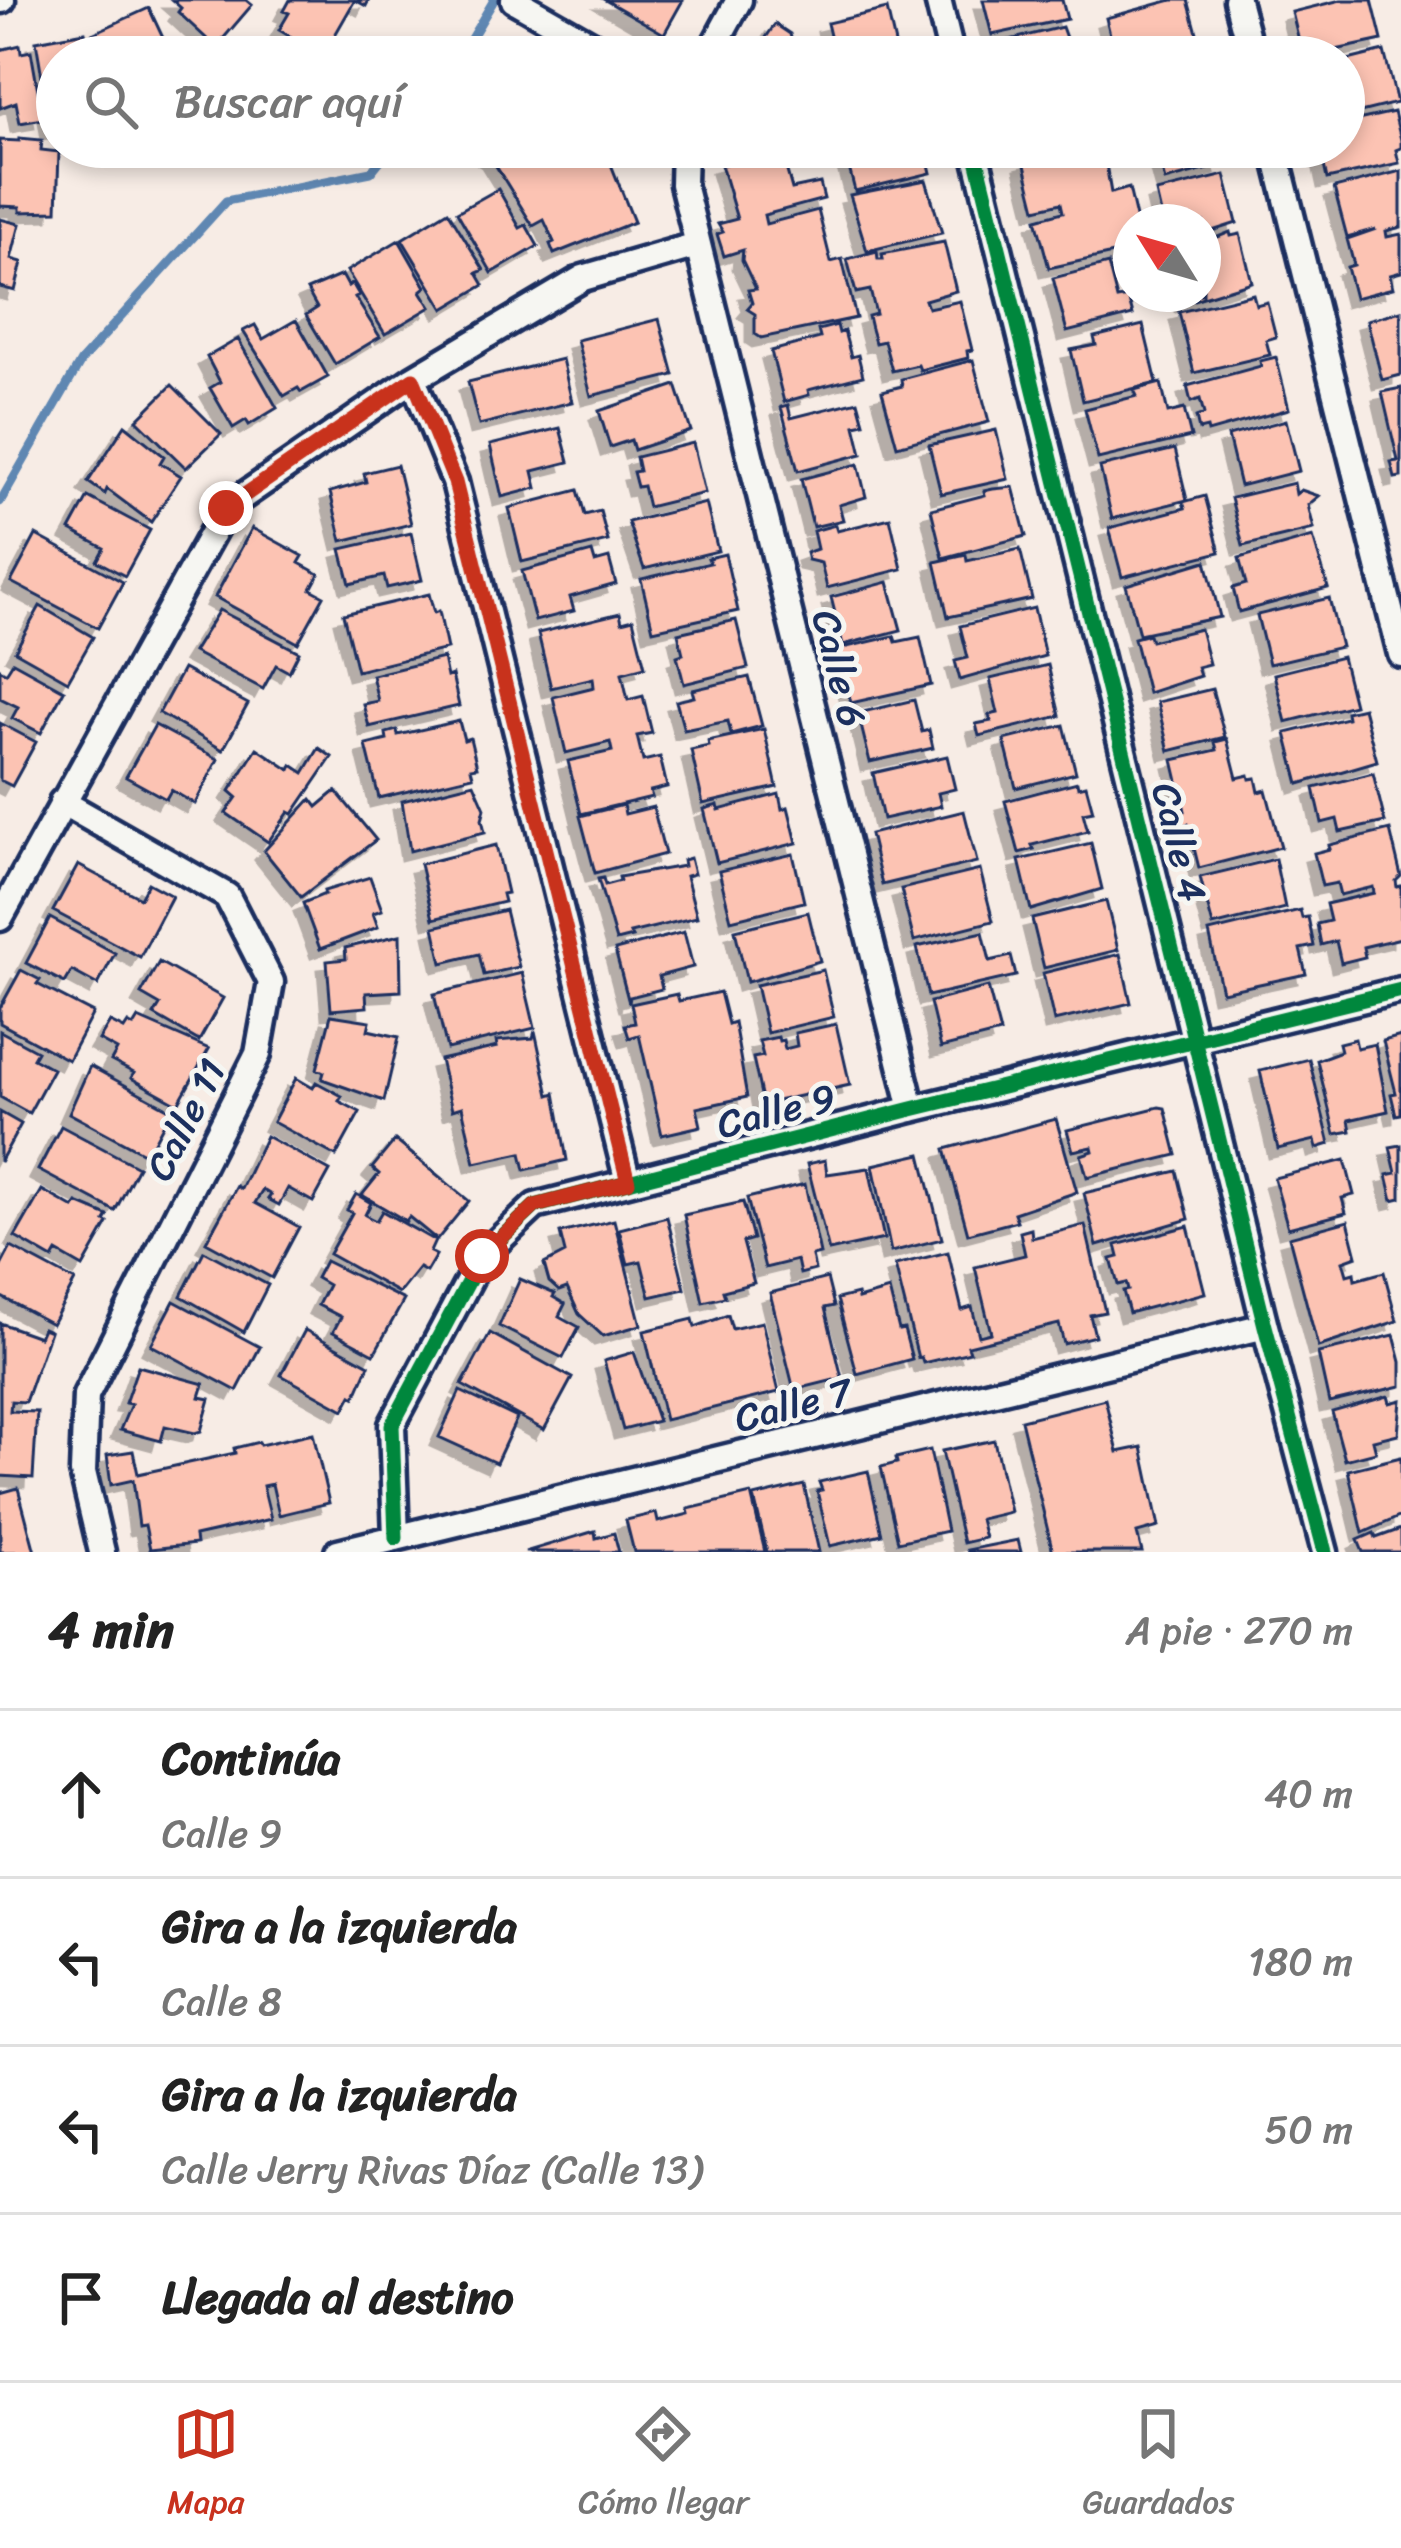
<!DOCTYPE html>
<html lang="es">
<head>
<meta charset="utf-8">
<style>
  :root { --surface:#fff; --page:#f6f6f6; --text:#222; --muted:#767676; --line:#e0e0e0; --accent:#c8321e }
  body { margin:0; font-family:Sriracha,sans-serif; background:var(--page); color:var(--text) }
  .compass { position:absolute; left:1113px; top:204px; width:108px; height:108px; border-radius:50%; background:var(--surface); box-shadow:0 6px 18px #0003; rotate:307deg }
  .stop { position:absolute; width:36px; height:36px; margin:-27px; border:9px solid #c8321e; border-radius:50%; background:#fff }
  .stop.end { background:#c8321e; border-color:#fff; box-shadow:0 3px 12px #0008 }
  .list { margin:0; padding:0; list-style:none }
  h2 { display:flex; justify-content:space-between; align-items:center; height:156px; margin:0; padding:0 48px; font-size:51px }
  h2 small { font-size:39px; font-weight:400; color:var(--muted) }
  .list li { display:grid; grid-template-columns:78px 1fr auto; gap:36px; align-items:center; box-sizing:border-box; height:168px; padding:0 48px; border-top:3px solid var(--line) }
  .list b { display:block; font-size:45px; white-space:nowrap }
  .list p { margin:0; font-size:39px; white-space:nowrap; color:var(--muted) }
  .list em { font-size:39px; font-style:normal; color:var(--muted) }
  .icon { flex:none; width:66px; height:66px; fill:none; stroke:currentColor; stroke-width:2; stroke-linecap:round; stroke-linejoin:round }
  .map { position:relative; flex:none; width:1401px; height:1552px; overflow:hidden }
  .search { position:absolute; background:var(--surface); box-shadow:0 6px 18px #0003; left:36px; right:36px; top:36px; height:132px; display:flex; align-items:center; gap:30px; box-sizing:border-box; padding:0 42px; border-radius:66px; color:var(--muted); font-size:45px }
  .sheet { height:828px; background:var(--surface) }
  nav { display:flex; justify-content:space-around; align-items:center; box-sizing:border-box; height:168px; border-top:3px solid var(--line); background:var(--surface); font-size:33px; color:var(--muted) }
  nav a { display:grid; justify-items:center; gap:6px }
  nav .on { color:var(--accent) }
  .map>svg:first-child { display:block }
</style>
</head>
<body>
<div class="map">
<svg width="1401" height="1552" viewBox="0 0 1401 1552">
  <defs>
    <filter id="shadow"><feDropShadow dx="-9" dy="9" stdDeviation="0" flood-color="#0004"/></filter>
  </defs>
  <rect width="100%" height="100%" fill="#f7ece5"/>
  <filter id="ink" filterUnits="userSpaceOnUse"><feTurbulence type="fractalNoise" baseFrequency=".00833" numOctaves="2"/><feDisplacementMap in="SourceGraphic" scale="24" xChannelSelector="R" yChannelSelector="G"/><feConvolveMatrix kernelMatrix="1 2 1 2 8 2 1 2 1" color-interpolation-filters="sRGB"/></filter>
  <g filter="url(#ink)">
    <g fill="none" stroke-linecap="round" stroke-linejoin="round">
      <path stroke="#5f87b2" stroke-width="9" d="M460 57 494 0
        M0 502 81 361 226 201 371 172 391 147"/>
    </g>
    <path fill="#fcc3b3" stroke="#1b2f5e" stroke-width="3" filter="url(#shadow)" d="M172 0H246L252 5 216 47 213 45 202 57H98L92 34 149 8 170 53 188 45 194 53 208 40 178 12 181 8Z
      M290 0H369L366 6 355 0 323 56 279 30 289 13 284 11Z
      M605 0H683L664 34Z
      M983 0H1062L1067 19 992 35Z
      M1172 0H1188L1200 44 1151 57H1125L1123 49 1114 51 1106 18Z
      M1341 0H1372L1382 40 1303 57 1292 12Z
      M887 9 898 57H866L865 51 835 57 827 23Z
      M775 24 790 34 794 50 790 57H753Z
      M1062 27 1073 57H997L993 44Z
      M85 32 91 57H57V129L51 130 36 41Z
      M512 38 527 49 521 57H498Z
      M20 45 21 53 31 51 43 119 20 123 16 102 0 108V50Z
      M1384 51 1397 103 1344 116V61Z
      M1394 112 1401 140V148L1396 150 1399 163 1327 179 1320 147H1344V123Z
      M19 138 42 140 41 150 59 152 57 211 20 212V207L0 206V140L19 141Z
      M473 147H604L634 222 554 254 550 244 554 242 544 220 533 226 491 158Z
      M852 147H925L931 173 855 191 846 156 854 154Z
      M1079 147H1103L1111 193 1129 188 1137 222 1129 225 1131 250 1049 268 1036 219 1063 212 1061 203 1036 209 1024 161Z
      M1156 147H1222L1219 149 1223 165 1165 181Z
      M753 157 754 164 783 157 792 189 820 183 824 199 764 215 766 224 818 210 831 262 842 259 856 318 761 338 755 334V314L747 309 752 303 748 290 756 289 742 260 743 250 724 256 717 234 723 232 718 224 737 219 721 165Z
      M1401 171V227L1386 231 1387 237 1401 234V272L1390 275 1393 288 1355 298 1347 267 1354 265 1347 239 1376 229 1347 237 1334 188Z
      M1225 175 1237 223 1203 234V222H1163L1156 192Z
      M926 180 942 233 867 251 850 195Z
      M498 189 520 228 526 225 538 246 492 273 457 212Z
      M448 211 484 270 477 273 484 285 444 309 402 239Z
      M0 219 20 224 11 259 22 262 15 291 0 287Z
      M1230 232 1231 236 1240 234 1252 282 1184 303 1182 294H1203V243Z
      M399 240 426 287 421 291 431 307 385 334 347 271Z
      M944 242 956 291 925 300 928 308 960 301 972 350 967 351 968 358 920 370 918 365 892 371 884 341 875 343 871 329 868 316 876 314 870 290 856 293 847 259 877 251 878 259H883L882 254Z
      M1108 264 1117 299 1128 297 1133 315 1067 332 1053 278Z
      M342 275 348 286 352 283 359 295 355 297 380 337 335 364 306 315 317 308 307 290Z
      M1253 294 1256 305 1267 302 1276 337 1266 340 1270 355 1194 373 1179 312Z
      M1401 311V375L1382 380 1367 320Z
      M659 319 674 375 591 396 577 340Z
      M296 320 328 377 301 392 298 388 284 396 243 331 255 325 263 339Z
      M837 325 839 333 844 331 851 357 858 355 863 376 808 390 809 395 784 402 771 351 820 338 818 330Z
      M1143 325 1157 383 1083 401 1071 350 1096 345 1094 337Z
      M238 339 277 408 249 425 246 420 233 428 210 388 220 382 207 357Z
      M1276 357 1289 409 1208 432 1207 428 1199 430 1196 417 1204 414 1200 399 1191 402 1187 386 1261 366 1260 361Z
      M562 359 572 402 479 425 468 382Z
      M973 360 989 422 897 446 882 391 902 386 901 379Z
      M1161 383 1168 413 1184 409 1191 437 1098 459 1085 409 1137 396 1134 390Z
      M172 385 221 434 186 468 137 420Z
      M676 385 691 431 634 450 631 440 610 447 599 411Z
      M1401 388V477L1395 478 1391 462 1398 461 1382 392Z
      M858 401 864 423 855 425 862 454 798 471 781 407 788 405 791 418Z
      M1286 420 1299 471 1240 486 1228 436Z
      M125 425 164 456 160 463 181 476 151 522 107 489 105 494 88 482Z
      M560 428 569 462 533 471 537 488 502 497 490 445Z
      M996 430 1008 479 941 494 929 445Z
      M693 443 705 493 648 507 643 486 637 487 633 472 639 471 636 457Z
      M1175 449 1187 500 1112 519 1100 467Z
      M858 464 866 497 839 505 843 520 813 527 801 479Z
      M397 465 411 524 342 541 330 492 366 482 364 473Z
      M1294 483 1296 494 1301 490 1319 496 1308 505 1314 529 1243 546 1231 498Z
      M1013 487 1026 536 943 558 931 509 985 495 984 491 993 489Z
      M578 490 585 515 600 511 608 541 522 562 509 508Z
      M1205 496 1220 552 1122 577 1109 528 1185 508 1183 502Z
      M88 497 150 530 125 576 97 561 104 548 70 530Z
      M706 503 718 551 644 569 628 522Z
      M890 518 902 569 827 588 821 563 808 560 806 553 817 549 813 531 835 525 837 531Z
      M252 528 303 556 299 563 319 574 311 589 324 596 298 643 215 597Z
      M411 533 422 580 387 588 384 576 350 584 341 549Z
      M36 535 123 582 98 628 11 582Z
      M1313 537 1328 588 1239 612 1233 588 1246 584 1239 558Z
      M1020 549 1032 599 948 617 935 562 966 555 967 561Z
      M592 552 595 562 609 558 616 584 570 597 574 611 535 621 522 571Z
      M725 554 738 611 653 630 641 579 710 563 708 558Z
      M1206 561 1220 617 1139 634 1126 585Z
      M888 582 901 630 843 645 831 597Z
      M429 594 434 613 439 611 447 649 357 671 343 614Z
      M1329 598 1341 647 1269 664 1257 615Z
      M40 606 93 637 68 681 15 651Z
      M1034 608 1045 656 960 680 955 661 968 658 960 626Z
      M219 610 299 652 289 672 276 665 263 689 193 652Z
      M620 613 622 622 633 619 645 667 622 673 628 700 643 696 652 733 637 736 643 761 660 757 667 787 650 791 652 797 581 814 568 761 612 751 610 742 566 753 553 697 594 687 593 678 551 688 538 633Z
      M736 620 748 668 684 684 677 656 683 654 678 633Z
      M1200 629 1209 664 1197 667 1200 676 1148 693 1134 638 1149 634 1151 641Z
      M894 636 896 642 920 637 931 685 851 703 838 649Z
      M1342 657 1354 705 1286 722 1274 674Z
      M443 658 447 677 452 675 459 706 369 727 363 704 378 701 372 675Z
      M13 662 64 690 41 733 12 718 18 707 0 698V669L6 673Z
      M1048 665 1060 716 979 736 976 724 991 721 989 715 998 713 990 679Z
      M183 669 248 704 223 750 159 713Z
      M749 677 762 726 731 734 728 721 684 730 676 701 694 697 692 690Z
      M1212 689 1225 737 1169 751 1157 702Z
      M914 700 922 732 929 730 933 748 870 762 858 713Z
      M1363 708 1377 761 1299 784 1286 733 1347 718 1346 712Z
      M459 721 464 740 470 738 477 767 471 768 473 776 379 798 366 745 387 740 386 733 397 730 398 735Z
      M0 723 36 742 12 786 0 780Z
      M155 725 218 759 195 804 171 790 166 799 126 777Z
      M1064 725 1076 773 1016 788 1004 740Z
      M764 729 777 787 703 804 691 750 709 746 708 741Z
      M1227 739 1237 778 1249 775 1250 779 1256 778 1259 792 1266 790 1281 847 1199 868 1188 824 1169 828 1166 816 1185 811 1173 760 1217 750 1215 742Z
      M257 748 290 770 292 765 304 773 319 748 332 757 293 814 289 812 268 842 226 813 237 797 230 791Z
      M947 756 955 789 938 793 941 806 883 819 873 773Z
      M1373 773 1385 822 1340 832 1337 819 1322 823 1314 788Z
      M1077 782 1078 787 1086 785 1093 811 1083 813 1088 831 1032 845 1034 849 1019 853 1005 801Z
      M474 783 485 808 482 819 485 832 410 851 402 801Z
      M336 791 376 840 301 897 264 851 311 799 317 807Z
      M779 794 782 809 788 807 797 843 717 863 704 809 718 805 719 810Z
      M623 805 625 814 653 807 665 854 595 873 580 816Z
      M964 811 977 862 882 885 870 834Z
      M1390 830 1401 876 1396 881 1397 887 1401 886V938L1363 947 1365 957 1341 963 1336 941 1321 945 1317 924 1330 921 1326 904 1374 893 1373 887 1340 895 1337 883 1322 886 1314 853 1330 849 1329 845Z
      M1091 843 1102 889 1031 910 1019 860Z
      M496 845 507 893 502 894 504 902 433 919 420 864Z
      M793 854 804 902 731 920 719 871Z
      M690 858 694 874 686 876 697 917 630 933 632 937 616 941 598 879 603 878 605 885 620 881 619 877 684 866 683 860Z
      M1275 859 1285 908 1213 926 1200 877Z
      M78 865 140 898 148 883 172 896 140 957 53 911Z
      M980 870 993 921 914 941 901 889Z
      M370 877 382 910 373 913 378 927 320 949 303 903 325 894 324 891Z
      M1106 901 1118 950 1044 968 1032 919Z
      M505 910 519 967 484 975 479 954 442 963 434 927Z
      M1300 910 1302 918 1308 917 1314 946 1300 949 1306 974 1222 992 1209 932Z
      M808 912 820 961 747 982 735 930Z
      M50 918 115 953 98 985 72 971 65 983 26 963Z
      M684 932 693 967 659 976 662 989 630 997 629 1003 615 950Z
      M983 932 990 961 1011 956 1016 976 928 996 917 947Z
      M400 935 401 991 366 993 367 1007 331 1010 327 961 346 959 345 948Z
      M1120 954 1131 1003 1054 1021 1043 973Z
      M159 962 223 998 199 1041 154 1015 160 1005 141 994Z
      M21 970 40 980 37 984 93 1013 68 1060 0 1023V1008Z
      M823 970 834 1017 767 1033 756 985Z
      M522 973 535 1028 447 1049 434 994Z
      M988 987 1000 1033 941 1048 930 1002Z
      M720 992 728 1024 734 1022 747 1097 697 1108 701 1126 662 1135 639 1035 629 1038 625 1025 635 1023 631 1004 677 994 679 1001Z
      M331 1015 370 1021 368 1030 399 1037 384 1101 322 1079 324 1072 317 1069Z
      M138 1018 209 1049 178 1104 131 1078 134 1073 111 1061 117 1050 99 1040 110 1022 124 1029 128 1023 133 1026Z
      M836 1024 850 1085 763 1104 753 1058 763 1056 759 1041 778 1037 779 1041 783 1040 785 1049 797 1046 795 1033Z
      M0 1031 37 1051 33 1058 53 1069 29 1113 0 1097Z
      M535 1031 549 1095 555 1093 567 1160 525 1170 521 1153 475 1163 462 1107 452 1110 440 1060 497 1047 496 1041 533 1038Z
      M1401 1036V1114L1396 1115 1391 1094 1396 1093 1383 1041Z
      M1355 1039 1357 1048 1375 1044 1388 1111 1349 1120 1351 1131 1335 1134 1317 1060 1341 1051 1339 1043Z
      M1309 1059 1330 1144 1317 1148 1315 1140 1278 1149 1260 1071Z
      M90 1066 171 1110 147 1155 69 1113Z
      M296 1078 313 1088 316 1082 342 1096 339 1101 360 1112 336 1156 273 1122Z
      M1159 1107 1165 1108 1177 1155 1087 1177 1081 1155 1093 1151 1092 1147 1073 1151 1067 1130Z
      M0 1112 21 1124 0 1162Z
      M1056 1119 1077 1192 1014 1213 1017 1221 968 1234 945 1149Z
      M61 1126 138 1167 115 1211 38 1170Z
      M266 1136 330 1171 313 1202 288 1188 279 1205 268 1199 271 1195 263 1190 258 1198 255 1203 299 1227 272 1278 206 1242 237 1186 241 1189Z
      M395 1140 469 1201 437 1240 409 1217 406 1221 362 1195 379 1174 372 1168Z
      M1401 1145V1198L1393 1200 1387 1175 1396 1173 1390 1147Z
      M921 1154 942 1239 891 1252 873 1165Z
      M825 1160 827 1174 869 1168 884 1239 829 1251 807 1164Z
      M1345 1160 1354 1195 1342 1198 1346 1213 1288 1228 1274 1178Z
      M1177 1171 1189 1219 1097 1246 1084 1193Z
      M805 1184 820 1254 812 1256 815 1270 800 1274 797 1260 765 1268 747 1198Z
      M42 1190 74 1208 77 1203 108 1216 105 1221 108 1223 83 1267 57 1252 53 1259 15 1237Z
      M356 1194 371 1203 365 1215 376 1221 382 1211 435 1241 430 1252 436 1255 426 1272 419 1268 399 1293 329 1254 352 1213 347 1210Z
      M743 1202 753 1239 743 1242 754 1283 723 1291 725 1297 703 1302 684 1215Z
      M667 1217 685 1289 650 1297 641 1261 628 1264 619 1229Z
      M614 1220 641 1325 603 1336 579 1314 567 1288 559 1291 549 1282 544 1264 565 1253 560 1233Z
      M1348 1221 1357 1256 1343 1261 1347 1275 1354 1273 1355 1280 1384 1272 1397 1321 1318 1347 1289 1237Z
      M1085 1225 1105 1312 1090 1315 1095 1336 1064 1344 1059 1324 968 1346 970 1352 923 1363 921 1357 918 1358 895 1265 948 1252 962 1310 972 1307 979 1336 991 1333 975 1267 1025 1255 1020 1232 1031 1229 1032 1238Z
      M1188 1226 1205 1293 1129 1313 1123 1291 1128 1290 1126 1283 1118 1285 1111 1259 1119 1257 1116 1245Z
      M11 1247 75 1281 52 1324 0 1296V1268Z
      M204 1251 268 1285 244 1332 181 1296Z
      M325 1261 404 1300 374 1354 333 1332 341 1317 318 1305 328 1285 316 1278Z
      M827 1278 834 1306 825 1308 842 1378 794 1390 770 1293Z
      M520 1279 555 1294 553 1297 565 1304 559 1316 579 1327 563 1358 499 1326Z
      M889 1290 899 1330 904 1329 912 1359 857 1374 837 1299 857 1294 858 1299Z
      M174 1301 260 1347 237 1391 151 1345Z
      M728 1315 732 1329 762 1322 779 1392 665 1420 644 1331 693 1319 695 1327Z
      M0 1323 39 1337 43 1328 50 1331 25 1402 11 1401 10 1411 37 1412 33 1478 0 1476Z
      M305 1330 369 1365 355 1397 352 1395 344 1410 281 1375Z
      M490 1333 572 1378 544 1430 462 1385Z
      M1394 1335 1401 1362V1386L1329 1403 1318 1353Z
      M634 1352 658 1421 623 1430 604 1361Z
      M138 1366 204 1384 200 1397 210 1399 201 1431 195 1433 165 1426 161 1441 120 1430 131 1404 125 1403Z
      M460 1391 517 1418 496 1463 439 1437Z
      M1388 1396 1390 1403 1401 1400 1398 1434 1373 1440 1376 1452 1345 1460 1332 1412Z
      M1105 1399 1118 1452 1142 1447 1159 1527 1137 1533 1142 1552H1053L1021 1420Z
      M313 1433 329 1503 279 1515 272 1484 263 1486 271 1519 195 1536 196 1544 150 1549 145 1525 139 1526 133 1480 111 1485 107 1455 133 1451 138 1474 235 1453 234 1448 259 1442 260 1445Z
      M994 1440 1010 1512 980 1519 985 1538 963 1543 942 1451Z
      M930 1450 947 1531 898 1542 881 1467 897 1463 896 1458Z
      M1401 1457V1516L1363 1533 1348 1470Z
      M868 1471 882 1534 830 1546 817 1491 822 1490 819 1482Z
      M804 1485 819 1552H767L754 1497Z
      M18 1488 35 1552H0V1493Z
      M751 1494 765 1552H634L626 1520 656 1513 658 1522 689 1514 688 1509Z
      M1401 1529V1552H1363L1358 1540 1374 1533 1376 1538Z
      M595 1531 596 1538 614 1533 619 1552H525Z
      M1018 1540 1021 1552H968L967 1550Z"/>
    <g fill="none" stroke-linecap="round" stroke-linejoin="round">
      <defs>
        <path id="minor" d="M0 0H2
          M514 0 614 57
          M938 0 952 57
          M1237 0 1252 57
          M708 57 739 0
          M684 147 683 184 912 1109
          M974 147 1265 1326 1325 1552
          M1274 147 1401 654
          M413 379 455 482 628 1182
          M62 802 227 896 271 982 258 1054 86 1395 83 1472 102 1552
          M0 918 226 508 413 379 583 278 697 245
          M396 1538 392 1425 482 1256 535 1206 912 1109 1401 990
          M338 1552 1265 1326"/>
      </defs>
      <use href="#minor" stroke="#1b2f5e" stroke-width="33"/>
      <use href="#minor" stroke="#f6f6f2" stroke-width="24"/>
      <defs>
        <path id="cycleway" d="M974 147 1265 1326 1325 1552
          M396 1538 392 1425 482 1256 535 1206 912 1109 1401 990"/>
      </defs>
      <use href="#cycleway" stroke="#f6f6f2" stroke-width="22"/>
      <use href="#cycleway" stroke="#00873e" stroke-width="15"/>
    </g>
  </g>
  <g fill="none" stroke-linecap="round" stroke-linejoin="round" filter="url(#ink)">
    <path stroke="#c8321e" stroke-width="15" d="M226 508 413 379 455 482 628 1182 535 1206 482 1256"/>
  </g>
  <g text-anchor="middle" stroke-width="10" stroke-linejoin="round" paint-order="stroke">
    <g font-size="39" fill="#1b2f5e" stroke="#f6f6f2">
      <text transform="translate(840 668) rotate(76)" y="14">Calle 6</text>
      <text transform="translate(1180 842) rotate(76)" y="14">Calle 4</text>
      <text transform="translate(776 1110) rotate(-14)" y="14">Calle 9</text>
      <text transform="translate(185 1119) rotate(-63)" y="14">Calle 11</text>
      <text transform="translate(793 1404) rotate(-14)" y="14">Calle 7</text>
    </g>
  </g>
</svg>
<svg class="compass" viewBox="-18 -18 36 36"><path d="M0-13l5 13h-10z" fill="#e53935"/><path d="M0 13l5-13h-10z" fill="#767676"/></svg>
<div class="stop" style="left:482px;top:1256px"></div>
<div class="stop end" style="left:226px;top:508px"></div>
<div class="search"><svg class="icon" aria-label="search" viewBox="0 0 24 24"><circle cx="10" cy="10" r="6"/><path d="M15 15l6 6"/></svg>Buscar aquí</div>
</div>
<section class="sheet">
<h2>4 min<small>A pie · 270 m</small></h2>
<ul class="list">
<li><svg class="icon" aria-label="ahead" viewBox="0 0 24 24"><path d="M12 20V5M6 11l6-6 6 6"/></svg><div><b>Continúa</b><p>Calle 9</p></div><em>40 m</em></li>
<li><svg class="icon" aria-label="left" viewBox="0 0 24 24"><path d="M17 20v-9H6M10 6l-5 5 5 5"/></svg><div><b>Gira a la izquierda</b><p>Calle 8</p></div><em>180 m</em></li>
<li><svg class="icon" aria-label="left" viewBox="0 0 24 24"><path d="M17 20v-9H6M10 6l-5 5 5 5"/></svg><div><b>Gira a la izquierda</b><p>Calle Jerry Rivas Díaz (Calle 13)</p></div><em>50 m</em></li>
<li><svg class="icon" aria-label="arrive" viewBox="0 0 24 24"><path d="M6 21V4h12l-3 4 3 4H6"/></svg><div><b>Llegada al destino</b></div></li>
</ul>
</section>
<nav>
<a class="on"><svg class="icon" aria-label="map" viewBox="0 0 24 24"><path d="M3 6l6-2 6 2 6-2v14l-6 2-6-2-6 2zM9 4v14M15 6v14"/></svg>Mapa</a>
<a><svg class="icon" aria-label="directions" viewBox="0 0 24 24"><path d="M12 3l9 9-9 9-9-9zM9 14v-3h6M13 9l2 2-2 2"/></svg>Cómo llegar</a>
<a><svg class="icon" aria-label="saved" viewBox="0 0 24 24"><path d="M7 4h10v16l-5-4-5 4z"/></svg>Guardados</a>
</nav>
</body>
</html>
